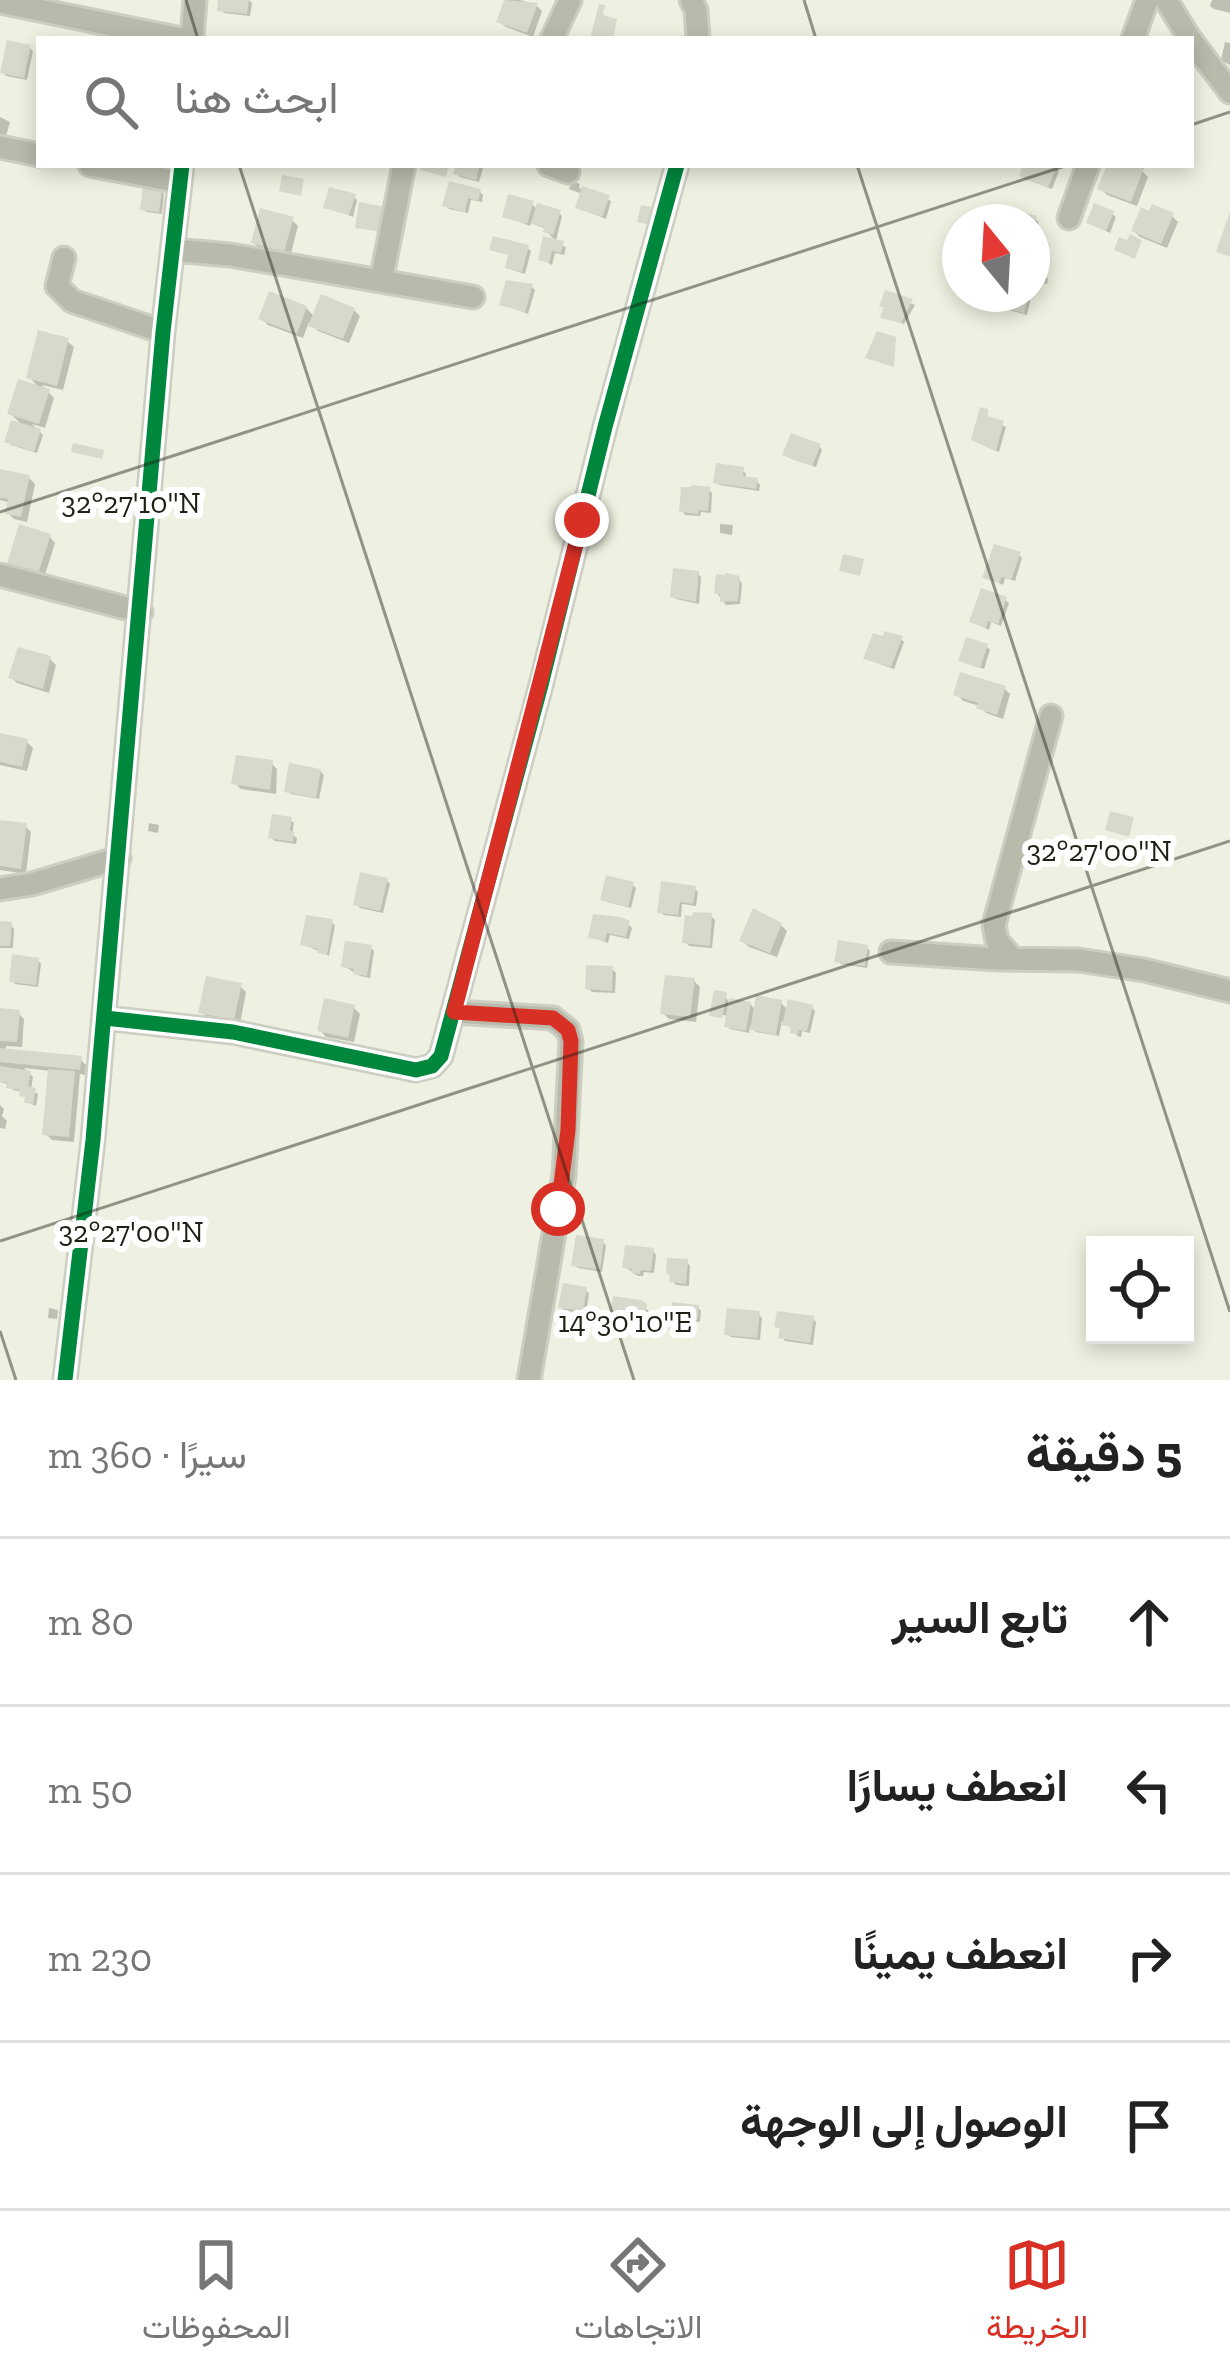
<!DOCTYPE html>
<html lang="ar">
<head>
<meta charset="utf-8">
<style>
  :root { --surface:#fff; --page:#f6f6f6; --text:#222; --muted:#767676; --line:#e0e0e0; --accent:#d93025 }
  body { margin:0; font-family:"Zilla Slab",Vazirmatn,serif; background:var(--page); color:var(--text); direction:rtl }
  .controls { position:absolute; right:36px; bottom:36px; display:grid; overflow:hidden; border-radius:0px; box-shadow:0 6px 18px #0003 }
  .controls button { width:108px; height:108px; display:grid; place-items:center; padding:0; border:0; border-bottom:3px solid var(--line); background:var(--surface); color:var(--text); font:60px sans-serif }
  .compass { position:absolute; left:942px; top:204px; width:108px; height:108px; border-radius:50%; background:var(--surface); box-shadow:0 6px 18px #0003; rotate:342deg }
  .stop { position:absolute; width:36px; height:36px; margin:-27px; border:9px solid #d93025; border-radius:50%; background:#fff }
  .stop.end { background:#d93025; border-color:#fff; box-shadow:0 3px 12px #0008 }
  .list { margin:0; padding:0; list-style:none }
  h2 { display:flex; justify-content:space-between; align-items:center; height:156px; margin:0; padding:0 48px; font-size:51px }
  h2 small { font-size:39px; font-weight:400; color:var(--muted) }
  .list li { display:grid; grid-template-columns:78px 1fr auto; gap:36px; align-items:center; box-sizing:border-box; height:168px; padding:0 48px; border-top:3px solid var(--line) }
  .list b { display:block; font-size:45px; white-space:nowrap }
  .list em { font-size:39px; font-style:normal; color:var(--muted) }
  .icon { flex:none; width:66px; height:66px; fill:none; stroke:currentColor; stroke-width:2; stroke-linecap:round; stroke-linejoin:round }
  .map { position:relative; flex:none; width:1230px; height:1380px; overflow:hidden; direction:ltr }
  .search { position:absolute; background:var(--surface); box-shadow:0 6px 18px #0003; left:36px; right:36px; top:36px; height:132px; display:flex; align-items:center; gap:30px; box-sizing:border-box; padding:0 42px; border-radius:0px; color:var(--muted); font-size:45px }
  .sheet { height:828px; background:var(--surface) }
  nav { display:flex; justify-content:space-around; align-items:center; box-sizing:border-box; height:168px; border-top:3px solid var(--line); background:var(--surface); font-size:33px; color:var(--muted) }
  nav a { display:grid; justify-items:center; gap:6px }
  nav .on { color:var(--accent) }
  .map>svg:first-child { display:block }
</style>
</head>
<body>
<div class="map">
<svg width="1230" height="1380" viewBox="0 0 1230 1380">
  <rect width="100%" height="100%" fill="#eef1e1"/>
  <path fill="#0003" d="M221 0H249L252 3 250 16 224 13 220 9Z
    M507 0H520L536 5 542 11 533 37 506 27 499 21Z
    M1212 0H1230V13L1214 9 1210 6Z
    M1225 42 1230 43V65L1221 60Z
    M30 48 33 51 27 80 6 76 3 72Z
    M0 117 10 122 4 143 0 142Z
    M459 165H484L479 182 460 177 456 173Z
    M1026 165 1056 167 1059 171 1052 189 1025 179 1022 175Z
    M1110 165H1126L1142 171 1148 177 1137 206 1107 195 1101 189Z
    M572 181 580 184 579 188 611 201 606 219 578 208 582 194 569 189Z
    M161 191 164 194 162 214 147 212 143 209Z
    M480 192 483 195 482 202 471 200 468 213 449 209 446 205Z
    M354 197 357 200 353 217 327 207Z
    M532 204 538 210 559 213 562 216 556 241 546 231 547 229 538 226 532 220 530 226 505 216Z
    M1112 214 1116 217 1110 233 1089 223Z
    M1172 216 1178 222 1167 248 1140 237 1134 231Z
    M1035 219 1039 222 1032 244V222H1004Z
    M292 220 298 226 290 257 260 249 254 243Z
    M546 240 566 247 564 255 555 253 552 265 541 259Z
    M527 248 531 251 525 274 512 270 508 267 511 256 493 249Z
    M1032 272 1045 275 1048 279 1047 284 1032 280Z
    M532 287 535 290 528 314 503 304Z
    M887 294 915 305 904 324 884 317Z
    M1005 294 1032 293 1027 315 1005 309 1002 306Z
    M306 308 315 317 354 310 360 316 349 343 318 331 309 322 303 338 268 325 262 319Z
    M67 341 74 347 63 390 42 385 54 398 45 428 32 424 43 435 37 453 11 445 8 441 24 427 10 413 41 390 29 377Z
    M986 412 990 420 1006 427 999 452 978 443Z
    M819 446 822 450 816 467 789 458Z
    M742 470 746 474 745 479 757 481 760 485 759 491 720 485 716 482Z
    M1 472 29 478 35 484 27 522 14 519 8 513 11 503 0 500Z
    M709 490 712 493 711 513 701 512 700 516 685 515 682 511Z
    M720 524 733 525 732 535 720 533Z
    M49 536 55 543 43 581 15 572Z
    M1019 555 1022 558 1015 581 1005 578 1003 585 986 577Z
    M698 574 701 577 699 604 676 599 673 596Z
    M738 579 742 583 740 604 726 605 717 593Z
    M1005 600 1009 603 1001 626 991 622 989 630 973 622Z
    M901 639 904 642 894 669 866 659Z
    M986 646 990 650 984 669 965 663Z
    M50 659 56 665 49 693 17 683 11 677Z
    M1004 688 1010 694 1003 719 986 713 980 706 963 701 957 694Z
    M0 736 27 742 33 748 27 771 0 765Z
    M271 763 277 769 276 794 241 789 235 783Z
    M320 771 324 775 319 799 291 794 287 791Z
    M290 820 294 823 292 834 297 838 296 844 275 841 271 837Z
    M0 823 25 826 31 832 26 874 0 870Z
    M149 823 159 825 158 833 148 831Z
    M386 880 390 884 383 913 360 908 356 904Z
    M632 885 636 888 631 908 607 902 603 899Z
    M694 888 698 892 696 906 682 904 681 917 664 915 660 912Z
    M711 916 715 920 712 948 689 946 685 942Z
    M332 922 335 926 329 956 303 944Z
    M0 924 11 925 14 929 13 948H0Z
    M628 924 632 928 629 939 610 935 608 943 592 937Z
    M781 925 787 931 777 957 749 947 743 941Z
    M866 947 870 951 867 968 841 964 838 961Z
    M371 948 374 951 370 978 360 976 344 966Z
    M38 960 41 964 38 987 15 984 12 980Z
    M612 969 616 973 615 993 592 992 588 988Z
    M694 981 700 987 696 1022 669 1019 663 1013Z
    M240 986 246 992 240 1024 208 1018 202 1012Z
    M725 995 728 1001 750 1004 756 1011 781 1003 788 1010 812 1008 815 1011 810 1033 802 1031 801 1037 797 1036 794 1029 782 1021 779 1036 756 1032 750 1026 749 1033 730 1029 727 1026 737 1018 713 1013Z
    M354 1008 360 1014 354 1042 326 1037 320 1030Z
    M0 1011 18 1013 24 1019 22 1047 6 1046V1051L80 1059 86 1065 85 1075 80 1074 74 1142 52 1140 46 1134 51 1071 24 1068 33 1077 31 1090 38 1094 36 1106 27 1102 23 1092 13 1090 10 1085 0 1082Z
    M0 1105 4 1109 2 1116 7 1121 5 1129 0 1128Z
    M603 1242 606 1246 602 1272 578 1268 574 1265Z
    M653 1251 656 1255 654 1273 644 1272 643 1276H638L625 1267Z
    M687 1262 690 1266 689 1286 676 1285 672 1281Z
    M586 1290 589 1294 586 1313 565 1311 561 1307Z
    M640 1303 649 1311 646 1328 616 1323 612 1320Z
    M698 1307 701 1311 700 1322 693 1321 692 1333 676 1332 672 1328Z
    M49 1308 58 1310 57 1319 48 1318Z
    M758 1314 762 1318 760 1340 731 1337 727 1334Z
    M812 1318 816 1322 813 1345 785 1341 782 1337V1331L777 1326Z"/>
  <path fill="#d7d9cc" d="M218 0H249L247 14 217 11Z
    M504 0 538 3 527 33 496 22Z
    M599 4 605 5 603 15 617 19 613 39H590Z
    M7 40 31 45 24 78 0 73Z
    M422 165H449L446 177 420 170Z
    M456 165H480L476 180 453 174Z
    M1023 165H1057L1048 188 1019 176Z
    M1107 165H1135L1144 168 1131 202 1097 189Z
    M282 175 304 179 301 196 279 191Z
    M449 181 481 189 478 201 468 198 465 212 442 206Z
    M143 186 162 188 159 212 140 210Z
    M582 186 610 195 602 217 575 208Z
    M329 187 356 194 349 215 323 208Z
    M508 194 534 201 527 224 502 217Z
    M359 202 387 207 383 232 355 228Z
    M537 203 561 210 553 235 543 232 544 227 531 224Z
    M1094 203 1114 211 1106 231 1086 223Z
    M1152 204 1174 213 1161 244 1131 231 1141 207 1149 211Z
    M641 205 657 208 653 225 637 222Z
    M1006 207 1037 216 1035 222H1001Z
    M260 208 294 217 284 252 251 243Z
    M1230 212V257L1216 252Z
    M1130 234 1142 240 1135 259 1114 250 1119 237 1127 240Z
    M493 236 529 245 522 272 505 268 508 255 489 250Z
    M543 236 564 241 561 253 552 251 549 263 538 260Z
    M506 280 533 284 525 312 499 305Z
    M885 290 913 299 901 323 880 318 883 307H879Z
    M269 291 307 306 297 334 258 319Z
    M321 294 355 308 343 339 308 326Z
    M1002 294H1029L1024 313 999 307Z
    M38 330 69 338 57 386 26 378Z
    M877 331 896 337 894 367 865 358Z
    M18 379 50 389 39 424 7 414Z
    M980 407 988 409V416L1004 421 996 451 971 440Z
    M11 420 41 429 34 452 4 442Z
    M791 433 821 444 812 466 782 455Z
    M73 443 104 450 102 459 71 452Z
    M716 463 744 467 743 476 758 478 756 489 713 483Z
    M0 469 30 475 21 517 5 514 8 499 0 498Z
    M692 485 710 487 708 511 698 510V514L679 512 681 487H691Z
    M19 524 51 534 37 577 6 567Z
    M994 544 1021 552 1011 580 1002 577 999 583 982 578Z
    M843 554 864 559 860 576 839 571Z
    M673 568 699 571 696 602 670 597Z
    M726 573 740 576 738 601 720 602V594H714L716 574 725 575Z
    M981 588 1007 597 998 624 988 621 986 628 969 622Z
    M884 631 903 636 891 667 863 659 873 633 883 636Z
    M966 637 988 644 980 668 958 661Z
    M18 647 51 656 43 689 8 678Z
    M960 672 1006 686 997 715 976 708 978 703 953 695Z
    M0 733 28 739 22 767 0 762Z
    M236 755 273 760 270 790 231 784Z
    M289 763 321 769 316 798 284 792Z
    M1110 811 1134 817 1129 837 1105 830Z
    M272 814 292 817 290 831 294 832 293 842 268 838Z
    M0 820 27 823 21 869 0 866Z
    M360 872 388 878 380 911 353 905Z
    M606 875 634 882 628 907 600 900Z
    M661 881 696 886 693 904 680 902 678 915 657 913Z
    M753 908 782 923 770 953 739 941Z
    M693 912 712 913 710 946 682 943 685 915 692 916Z
    M593 914 620 917 630 921 626 937 607 933 605 941 588 938Z
    M306 915 333 919 327 955 317 953 318 949 300 945Z
    M0 921 12 922 10 946H0Z
    M838 940 868 945 865 966 834 962Z
    M345 941 372 945 367 976 353 974 354 969 341 967Z
    M12 954 39 958 36 985 9 982Z
    M586 965 613 966 612 991 585 989Z
    M665 975 695 978 690 1017 660 1014Z
    M206 976 242 983 234 1020 198 1013Z
    M714 990 727 992 722 1018 709 1016Z
    M756 995 782 1000 776 1035 750 1030Z
    M324 998 355 1005 348 1038 317 1031Z
    M729 998 751 1002 746 1031 724 1027Z
    M788 999 813 1005 807 1031 799 1030 798 1035 790 1033 791 1027 782 1025Z
    M0 1008 20 1010 17 1042 0 1041Z
    M0 1048 82 1056 80 1070 0 1062Z
    M0 1066 31 1071 28 1086 36 1088 33 1104 24 1103 25 1097 19 1096 20 1090 6 1088 7 1083 0 1082Z
    M48 1069 75 1071 69 1137 42 1135Z
    M576 1235 604 1239 600 1270 571 1266Z
    M625 1245 654 1248 651 1271 641 1270 640 1274 631 1273 632 1269 622 1268Z
    M667 1258 688 1259 686 1284 669 1282 670 1276 666 1272Z
    M563 1283 587 1287 583 1311 558 1308Z
    M613 1296 641 1300 647 1304 644 1326 609 1321Z
    M672 1302 699 1305 697 1320 690 1319 689 1331 669 1330Z
    M727 1308 760 1311 757 1338 724 1335Z
    M777 1311 814 1316 810 1343 778 1338 780 1328 774 1327Z"/>
  <g fill="none" stroke-linecap="round" stroke-linejoin="round">
    <defs>
      <path id="minor" d="M691 0 696 10 698 39
        M1166 0 1190 39
        M0 2 181 39
        M192 39 195 0
        M552 39 570 0
        M1133 39 1147 0
        M1191 40 1230 92
        M0 147 39 155
        M90 165 180 182
        M549 165 568 172
        M1069 218 1088 165
        M174 250 230 255 473 297
        M64 258 57 286 72 301 163 332
        M381 281 404 165
        M0 575 141 612
        M0 889 32 884 119 858
        M891 952 997 959 1078 960 1144 970 1230 991
        M1013 959 997 941 994 925 1051 716
        M454 1012 553 1018 568 1030 571 1041 564 1175 529 1380
        M105 1018 233 1032 416 1070 432 1066 441 1056 541 685 605 427 677 165
        M65 1380 93 1140 163 332 182 165"/>
    </defs>
    <use href="#minor" stroke="#cccec2" stroke-width="27"/>
    <use href="#minor" stroke="#b8bbac" stroke-width="21"/>
    <defs>
      <path id="cycleway" d="M105 1018 233 1032 416 1070 432 1066 441 1056 541 685 605 427 677 165
        M65 1380 93 1140 163 332 182 165"/>
    </defs>
    <use href="#cycleway" stroke="#fff" stroke-width="22"/>
    <use href="#cycleway" stroke="#00873e" stroke-width="15"/>
  </g>
  <g fill="none" stroke-linecap="round" stroke-linejoin="round">
    <path stroke="#d93025" stroke-width="15" d="M558 1209 568 1130 571 1041 568 1030 553 1018 454 1012 582 520"/>
  </g>
  <path fill="none" stroke="#1f2015" stroke-width="3" stroke-opacity="0.45" d="M186 0 198 39M804 0 816 39M1191 125 1230 112M239 165 634 1380M857 165 1230 1312M0 512 1068 165M0 1241 1230 841M0 1331 16 1380"/>
  <g font-size="30" text-anchor="middle" fill="#1f2015" stroke="#fff" stroke-width="12" stroke-linejoin="round" paint-order="stroke">
    <text x="131" y="513">32°27'10"N</text>
    <text x="1099" y="861">32°27'00"N</text>
    <text x="131" y="1242">32°27'00"N</text>
    <text x="625" y="1332">14°30'10"E</text>
  </g>
</svg>
<div class="controls">
<button><svg class="icon" aria-label="locate" viewBox="0 0 24 24"><circle cx="12" cy="12" r="6"/><path d="M12 2v4M12 18v4M2 12h4M18 12h4"/></svg></button>
</div>
<svg class="compass" viewBox="-18 -18 36 36"><path d="M0-13l5 13h-10z" fill="#e53935"/><path d="M0 13l5-13h-10z" fill="#767676"/></svg>
<div class="stop" style="left:558px;top:1209px"></div>
<div class="stop end" style="left:582px;top:520px"></div>
<div class="search"><svg class="icon" aria-label="search" viewBox="0 0 24 24"><circle cx="10" cy="10" r="6"/><path d="M15 15l6 6"/></svg>ابحث هنا</div>
</div>
<section class="sheet">
<h2>5 دقيقة<small>سيرًا · 360 m</small></h2>
<ul class="list">
<li><svg class="icon" aria-label="ahead" viewBox="0 0 24 24"><path d="M12 20V5M6 11l6-6 6 6"/></svg><div><b>تابع السير</b></div><em>80 m</em></li>
<li><svg class="icon" aria-label="left" viewBox="0 0 24 24"><path d="M17 20v-9H6M10 6l-5 5 5 5"/></svg><div><b>انعطف يسارًا</b></div><em>50 m</em></li>
<li><svg class="icon" aria-label="right" viewBox="0 0 24 24"><path d="M7 20v-9h11M14 6l5 5-5 5"/></svg><div><b>انعطف يمينًا</b></div><em>230 m</em></li>
<li><svg class="icon" aria-label="arrive" viewBox="0 0 24 24"><path d="M6 21V4h12l-3 4 3 4H6"/></svg><div><b>الوصول إلى الوجهة</b></div></li>
</ul>
</section>
<nav>
<a class="on"><svg class="icon" aria-label="map" viewBox="0 0 24 24"><path d="M3 6l6-2 6 2 6-2v14l-6 2-6-2-6 2zM9 4v14M15 6v14"/></svg>الخريطة</a>
<a><svg class="icon" aria-label="directions" viewBox="0 0 24 24"><path d="M12 3l9 9-9 9-9-9zM9 14v-3h6M13 9l2 2-2 2"/></svg>الاتجاهات</a>
<a><svg class="icon" aria-label="saved" viewBox="0 0 24 24"><path d="M7 4h10v16l-5-4-5 4z"/></svg>المحفوظات</a>
</nav>
</body>
</html>
